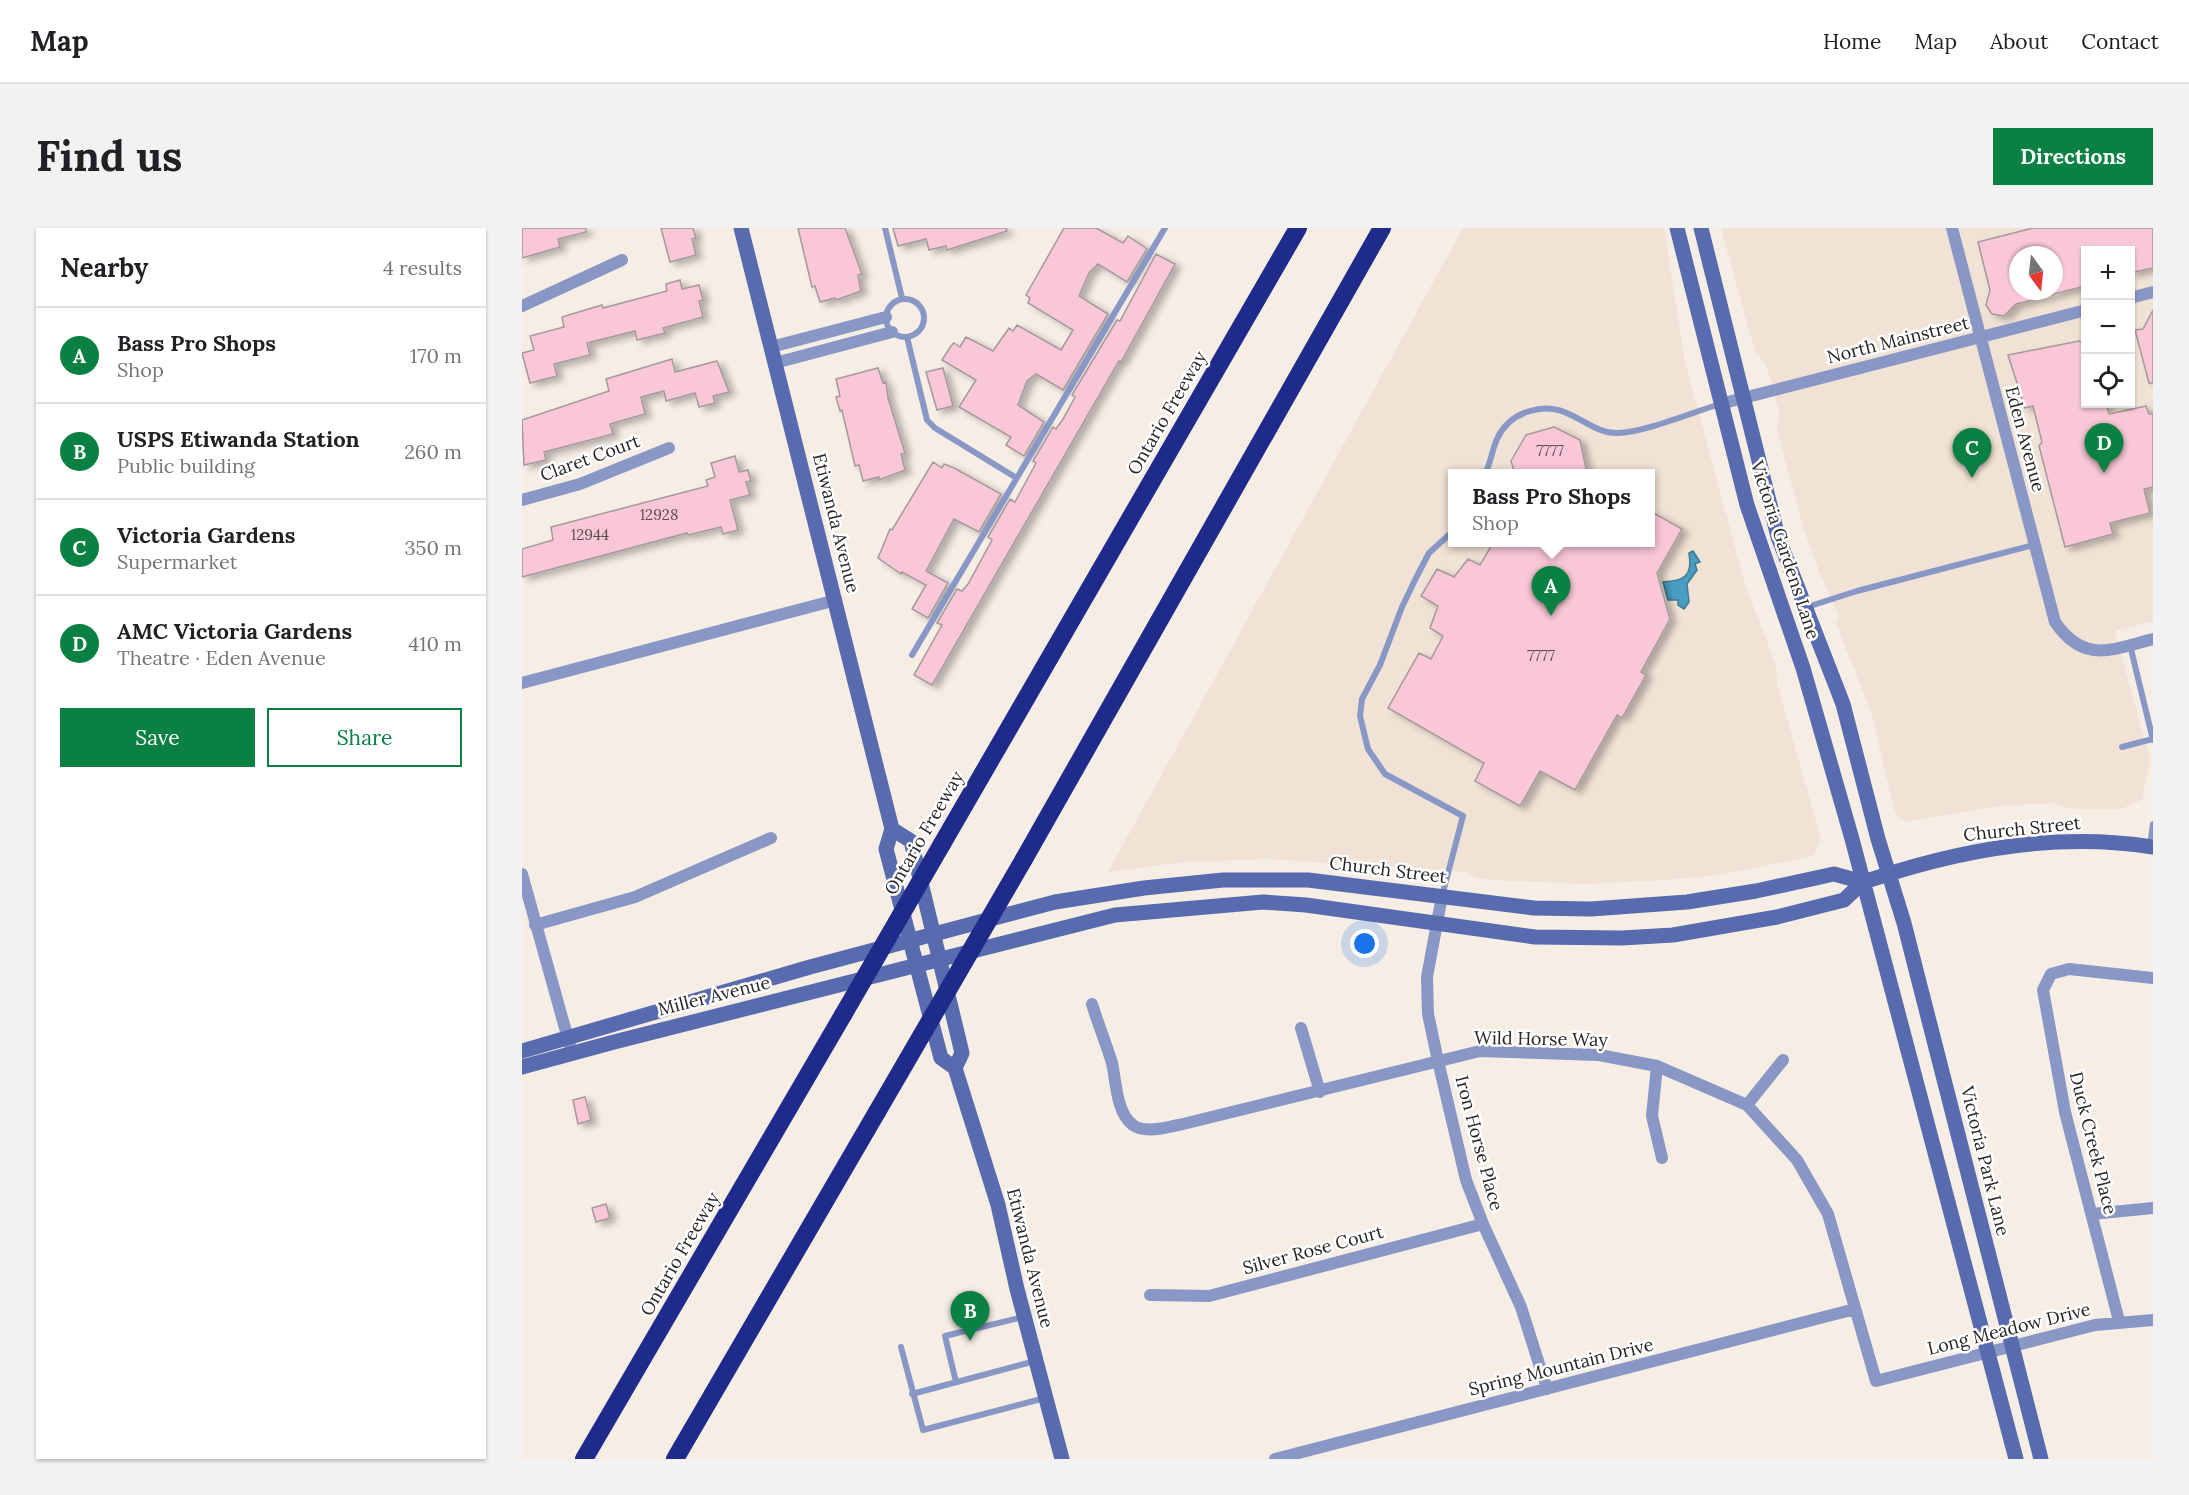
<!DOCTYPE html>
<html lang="en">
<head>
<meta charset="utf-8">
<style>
  :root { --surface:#fff; --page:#f2f2f2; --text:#202124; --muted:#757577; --line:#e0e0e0; --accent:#0b8043 }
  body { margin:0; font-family:Lora,serif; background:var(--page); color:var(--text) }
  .controls { position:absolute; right:18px; top:18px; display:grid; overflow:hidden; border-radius:0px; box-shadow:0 2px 4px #0004 }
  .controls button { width:54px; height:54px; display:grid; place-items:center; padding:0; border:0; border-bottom:2px solid var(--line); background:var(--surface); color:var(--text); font:30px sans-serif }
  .compass { position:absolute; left:1487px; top:18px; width:54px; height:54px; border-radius:50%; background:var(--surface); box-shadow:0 2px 4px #0004; rotate:165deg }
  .you { position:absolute; left:843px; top:716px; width:21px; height:21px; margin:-15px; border:4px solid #fff; border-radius:50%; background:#1a73e8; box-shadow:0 0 0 9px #1a73e833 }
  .badge { display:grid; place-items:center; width:39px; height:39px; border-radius:50%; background:var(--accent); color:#fff; font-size:20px; font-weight:700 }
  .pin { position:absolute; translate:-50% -50px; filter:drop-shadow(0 2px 3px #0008) }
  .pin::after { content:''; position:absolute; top:32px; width:21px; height:18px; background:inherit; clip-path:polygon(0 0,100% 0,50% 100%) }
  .popup { position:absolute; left:926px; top:241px; width:207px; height:78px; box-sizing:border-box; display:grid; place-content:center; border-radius:0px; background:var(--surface); filter:drop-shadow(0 2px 4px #0005); font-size:20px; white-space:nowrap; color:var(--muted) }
  .popup b { font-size:22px; color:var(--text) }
  .popup::after { content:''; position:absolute; left:50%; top:100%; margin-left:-12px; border:12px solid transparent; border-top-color:var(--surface) }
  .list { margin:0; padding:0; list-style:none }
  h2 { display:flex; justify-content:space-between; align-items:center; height:78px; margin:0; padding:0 24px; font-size:26px }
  h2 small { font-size:20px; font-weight:400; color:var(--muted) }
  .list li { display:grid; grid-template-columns:39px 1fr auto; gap:18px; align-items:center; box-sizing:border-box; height:96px; padding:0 24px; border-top:2px solid var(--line) }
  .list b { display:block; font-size:22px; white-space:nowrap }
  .list p { margin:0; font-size:20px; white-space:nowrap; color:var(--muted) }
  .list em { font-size:20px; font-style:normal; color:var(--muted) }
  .actions { display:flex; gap:12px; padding:18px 24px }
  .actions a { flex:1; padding:14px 0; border:2px solid var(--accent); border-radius:0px; text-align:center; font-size:21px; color:var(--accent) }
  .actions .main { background:var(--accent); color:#fff }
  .icon { flex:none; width:33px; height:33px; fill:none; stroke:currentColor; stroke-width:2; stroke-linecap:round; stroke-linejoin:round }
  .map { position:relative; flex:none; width:1631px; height:1231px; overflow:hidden; border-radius:0px }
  header { display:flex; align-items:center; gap:36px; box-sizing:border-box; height:84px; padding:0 30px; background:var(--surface); border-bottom:2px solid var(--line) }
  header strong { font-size:28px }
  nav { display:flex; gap:33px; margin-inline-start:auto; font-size:21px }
  .intro { display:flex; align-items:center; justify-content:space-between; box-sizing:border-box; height:144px; padding:0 36px }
  h1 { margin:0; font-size:42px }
  .button { padding:15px 27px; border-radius:0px; background:var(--accent); color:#fff; font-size:21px; font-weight:700 }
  main { display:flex; gap:36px; padding:0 36px }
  aside { flex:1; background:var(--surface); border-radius:0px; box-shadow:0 2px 4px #0004 }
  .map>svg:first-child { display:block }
</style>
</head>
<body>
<header>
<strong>Map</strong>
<nav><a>Home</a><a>Map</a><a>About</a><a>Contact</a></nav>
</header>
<div class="intro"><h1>Find us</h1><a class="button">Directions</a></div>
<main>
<aside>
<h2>Nearby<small>4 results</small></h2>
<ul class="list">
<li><span class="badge">A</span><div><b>Bass Pro Shops</b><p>Shop</p></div><em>170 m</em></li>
<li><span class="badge">B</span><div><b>USPS Etiwanda Station</b><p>Public building</p></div><em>260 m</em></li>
<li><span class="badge">C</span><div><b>Victoria Gardens</b><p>Supermarket</p></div><em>350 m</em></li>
<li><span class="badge">D</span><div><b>AMC Victoria Gardens</b><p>Theatre · Eden Avenue</p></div><em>410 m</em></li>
</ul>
<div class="actions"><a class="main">Save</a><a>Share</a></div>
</aside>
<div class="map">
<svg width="1631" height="1231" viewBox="0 0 1631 1231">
  <defs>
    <filter id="shadow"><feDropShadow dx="6" dy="3.5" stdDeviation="3" flood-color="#0004"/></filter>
  </defs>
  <rect width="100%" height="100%" fill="#f6ede5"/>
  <path fill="#f0e2d4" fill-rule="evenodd" d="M941 0H1142L1163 134 1224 360 1254 437 1255 455 1299 611 1291 628 1202 646 1146 652 1062 656 973 652 954 650 946 644 747 631 661 634 586 644ZM930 246H1128V314H930Z
    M1199 0H1631V393L1593 403 1628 532 1620 571 1600 581H1550L1531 575 1479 578 1383 594 1374 587 1349 485 1314 395 1317 388 1298 346 1281 299 1255 201 1258 187 1244 136 1233 124ZM1564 22H1608V176H1564ZM1496 27H1532V63H1496Z"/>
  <path fill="#499dc2" stroke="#3f7992" stroke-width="1.5" d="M1171 323 1178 334 1173 336 1175 342 1165 356 1167 374 1162 381 1156 377V372H1146L1141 354C1162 353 1171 348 1167 325Z"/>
  <path fill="#f9c7d5" stroke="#a4999c" stroke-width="1.5" filter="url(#shadow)" d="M0 0H64V4L36 11 38 19 0 30Z
    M139 0H171L174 10 170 11 174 27 148 34Z
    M276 0H323L340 46 336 47 339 63 314 72 313 70 298 74 293 58 290 59Z
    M371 0H484L485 3 425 22 424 18 407 22 404 11 376 18Z
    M542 0H574L601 15 606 8 625 21 605 54 576 36 567 45 557 68 586 86 541 162 514 146 505 153 496 177 522 194 502 228 484 217 489 209 437 179 454 152 420 132 429 118 432 115 438 119 444 109 471 123 487 100 491 103 495 97 539 122 551 102 506 75 508 70 504 67Z
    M1511 0H1631V40L1608 45V22H1563V58L1532 66V27H1496V63H1530L1531 67 1494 76 1482 88 1470 86 1464 77 1468 62 1456 14Z
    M634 26 653 36 599 134 597 133 410 457 392 447 420 397 415 395 435 361 440 363 446 356 470 312 466 309 488 271 493 274 514 235 511 233 531 199 534 201 541 191 553 169 550 167 595 92 598 93Z
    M158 52 160 61 177 57 181 72 177 73 181 89 141 100 143 105 115 112 113 103 65 115 68 127 32 136 35 148 8 155 0 125 12 122 8 108 42 99 40 89 80 77 81 80 145 63 144 56Z
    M1631 82V155H1627L1613 102 1621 101Z
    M1557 113 1563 117V176H1584L1587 186 1624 178 1627 186H1631V259L1622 261 1628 285 1588 295 1591 306 1543 319 1517 218 1520 214 1511 178 1503 180 1486 127Z
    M150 131 153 144 195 133 207 164 191 168 193 175 177 179 173 165 144 173 142 163 119 169 123 186 88 196 91 206 22 224 24 232 2 237 0 192 87 163 84 151Z
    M356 140 361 155 364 154 366 170 383 225 379 226 383 242 357 252V249L341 253 337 237 333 238 320 182 318 183 314 169 318 168 314 151Z
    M421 140 431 178 415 182 404 144Z
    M1032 199 1058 212 1065 246H993L989 233 1004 207Z
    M213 228 217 244 226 242 229 253 224 254 228 267 208 272 216 302 201 306 199 299 166 307 165 305 0 349V321L31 312 29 299 186 258 184 252 193 249 189 235Z
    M411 234 420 240 422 236 432 240 479 266 457 304 432 291 404 343 426 355 406 390 390 381 404 357 380 344 379 346 356 330 368 301 370 302Z
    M1128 283 1160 301 1135 345 1148 391 1119 444 1124 447 1100 490 1095 487 1053 562 1018 543 998 578 953 553 962 535 866 480 897 425 909 431 921 408 908 400 916 378 899 368 915 341 932 349 946 331 958 337 971 315H1128Z
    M63 869 69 892 56 896 51 872Z
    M84 976 88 990 74 994 70 980Z"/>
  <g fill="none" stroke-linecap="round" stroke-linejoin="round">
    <path stroke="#8897c5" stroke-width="6" d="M363 0 380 70
      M364 90a19 19 0 1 1 38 0a19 19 0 1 1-38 0Z
      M385 109 405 192 413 200 493 249
      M963 246C969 234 970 222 975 211 988 183 1023 173 1049 187 1064 194 1079 206 1096 205 1120 205 1172 184 1198 176
      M1285 379 1335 363 1512 317
      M1608 417 1631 512
      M390 427 643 0
      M1600 519 1631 511
      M1628 618 1631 596
      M920 668 941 588 863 546 846 521 838 488 840 471 858 437 880 379 894 350 907 325 930 304
      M379 1119 401 1202 523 1170
      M434 1154 423 1108 501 1089
      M390 1166 513 1133"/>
    <path stroke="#8897c5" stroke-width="12" d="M1430 0 1533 394C1562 436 1589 422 1631 411
      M1608 70 1631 64
      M0 78 100 32
      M249 119 364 89
      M253 135 370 104
      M1198 176 1564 82
      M0 272 58 256 147 220
      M0 455 314 372
      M0 646 48 818
      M920 668 905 749 906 786 916 833 944 952 961 996 999 1079 1025 1161
      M13 697 113 669 249 610
      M570 776C576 796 584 815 590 835 594 852 594 885 611 897 623 906 644 899 657 897L958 823 1077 827 1135 838 1225 877 1275 932 1306 986 1354 1153 1573 1097 1631 1092
      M779 800 798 864
      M1135 838 1130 888 1140 930
      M1225 877 1261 832
      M1570 986 1631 980
      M628 1067 687 1068 961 996
      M1597 1093 1543 884 1521 762 1529 746 1547 741 1631 750
      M753 1231 1333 1081"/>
    <path stroke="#586bae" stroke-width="15" d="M219 0 370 601 364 621 419 830 433 840 476 977 495 1061 540 1231
      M1155 0 1225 277 1281 440 1330 611 1494 1231
      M1179 0 1256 309 1321 476 1356 611 1382 695 1519 1231
      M370 601 389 613 440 825 433 840
      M0 823 288 739 533 674 622 660 701 652H786L1012 680 1069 681 1165 674 1234 663 1312 646 1341 654
      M0 839 92 814 593 687 741 674 784 677 1013 709 1100 710 1151 707 1255 689 1322 672 1341 654 1354 650C1442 621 1539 604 1631 619"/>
    <path stroke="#1f2b8b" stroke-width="18" d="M420 616 776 0
      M502 631 860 0
      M62 1231 321 787
      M153 1231 355 884"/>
    <path stroke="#1f2b8b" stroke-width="18" d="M321 787 420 616
      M355 884 502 631"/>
  </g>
  <g text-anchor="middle" stroke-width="5" stroke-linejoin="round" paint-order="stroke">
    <g font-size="15" fill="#5c4e4f">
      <text x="1028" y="228">7777</text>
      <text x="137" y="292">12928</text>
      <text x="68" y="312">12944</text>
      <text x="1019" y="433">7777</text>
    </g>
    <g font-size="18" fill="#282522" stroke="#fff">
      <text transform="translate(1376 112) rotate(-14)" y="6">North Mainstreet</text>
      <text transform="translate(645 185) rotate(-60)" y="6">Ontario Freeway</text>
      <text transform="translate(1503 211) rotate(75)" y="6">Eden Avenue</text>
      <text transform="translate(68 230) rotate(-20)" y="6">Claret Court</text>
      <text transform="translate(314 295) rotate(76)" y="6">Etiwanda Avenue</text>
      <text transform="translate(1263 322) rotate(72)" y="6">Victoria Gardens Lane</text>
      <text transform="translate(1500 601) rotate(-6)" y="6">Church Street</text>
      <text transform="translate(402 605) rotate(-60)" y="6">Ontario Freeway</text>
      <text transform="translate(866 642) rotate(7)" y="6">Church Street</text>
      <text transform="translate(192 768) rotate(-14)" y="6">Miller Avenue</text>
      <text transform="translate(1019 811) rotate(1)" y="6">Wild Horse Way</text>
      <text transform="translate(957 915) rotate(75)" y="6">Iron Horse Place</text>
      <text transform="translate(1571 915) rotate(76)" y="6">Duck Creek Place</text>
      <text transform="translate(1463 933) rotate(76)" y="6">Victoria Park Lane</text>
      <text transform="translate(791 1022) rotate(-15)" y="6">Silver Rose Court</text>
      <text transform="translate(158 1026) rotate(-60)" y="6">Ontario Freeway</text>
      <text transform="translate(508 1030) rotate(76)" y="6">Etiwanda Avenue</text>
      <text transform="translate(1487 1101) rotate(-14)" y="6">Long Meadow Drive</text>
      <text transform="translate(1039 1139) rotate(-14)" y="6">Spring Mountain Drive</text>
    </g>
  </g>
</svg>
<div class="controls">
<button>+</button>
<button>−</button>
<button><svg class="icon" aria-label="locate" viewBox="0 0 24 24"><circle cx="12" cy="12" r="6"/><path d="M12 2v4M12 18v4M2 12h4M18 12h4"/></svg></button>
</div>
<svg class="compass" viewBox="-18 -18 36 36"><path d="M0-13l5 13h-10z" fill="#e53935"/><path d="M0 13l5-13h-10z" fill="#757577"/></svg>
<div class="you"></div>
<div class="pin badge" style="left:1029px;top:388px">A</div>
<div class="popup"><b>Bass Pro Shops</b>Shop</div>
<div class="pin badge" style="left:448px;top:1113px">B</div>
<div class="pin badge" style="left:1450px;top:250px">C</div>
<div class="pin badge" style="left:1582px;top:245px">D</div>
</div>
</main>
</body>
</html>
